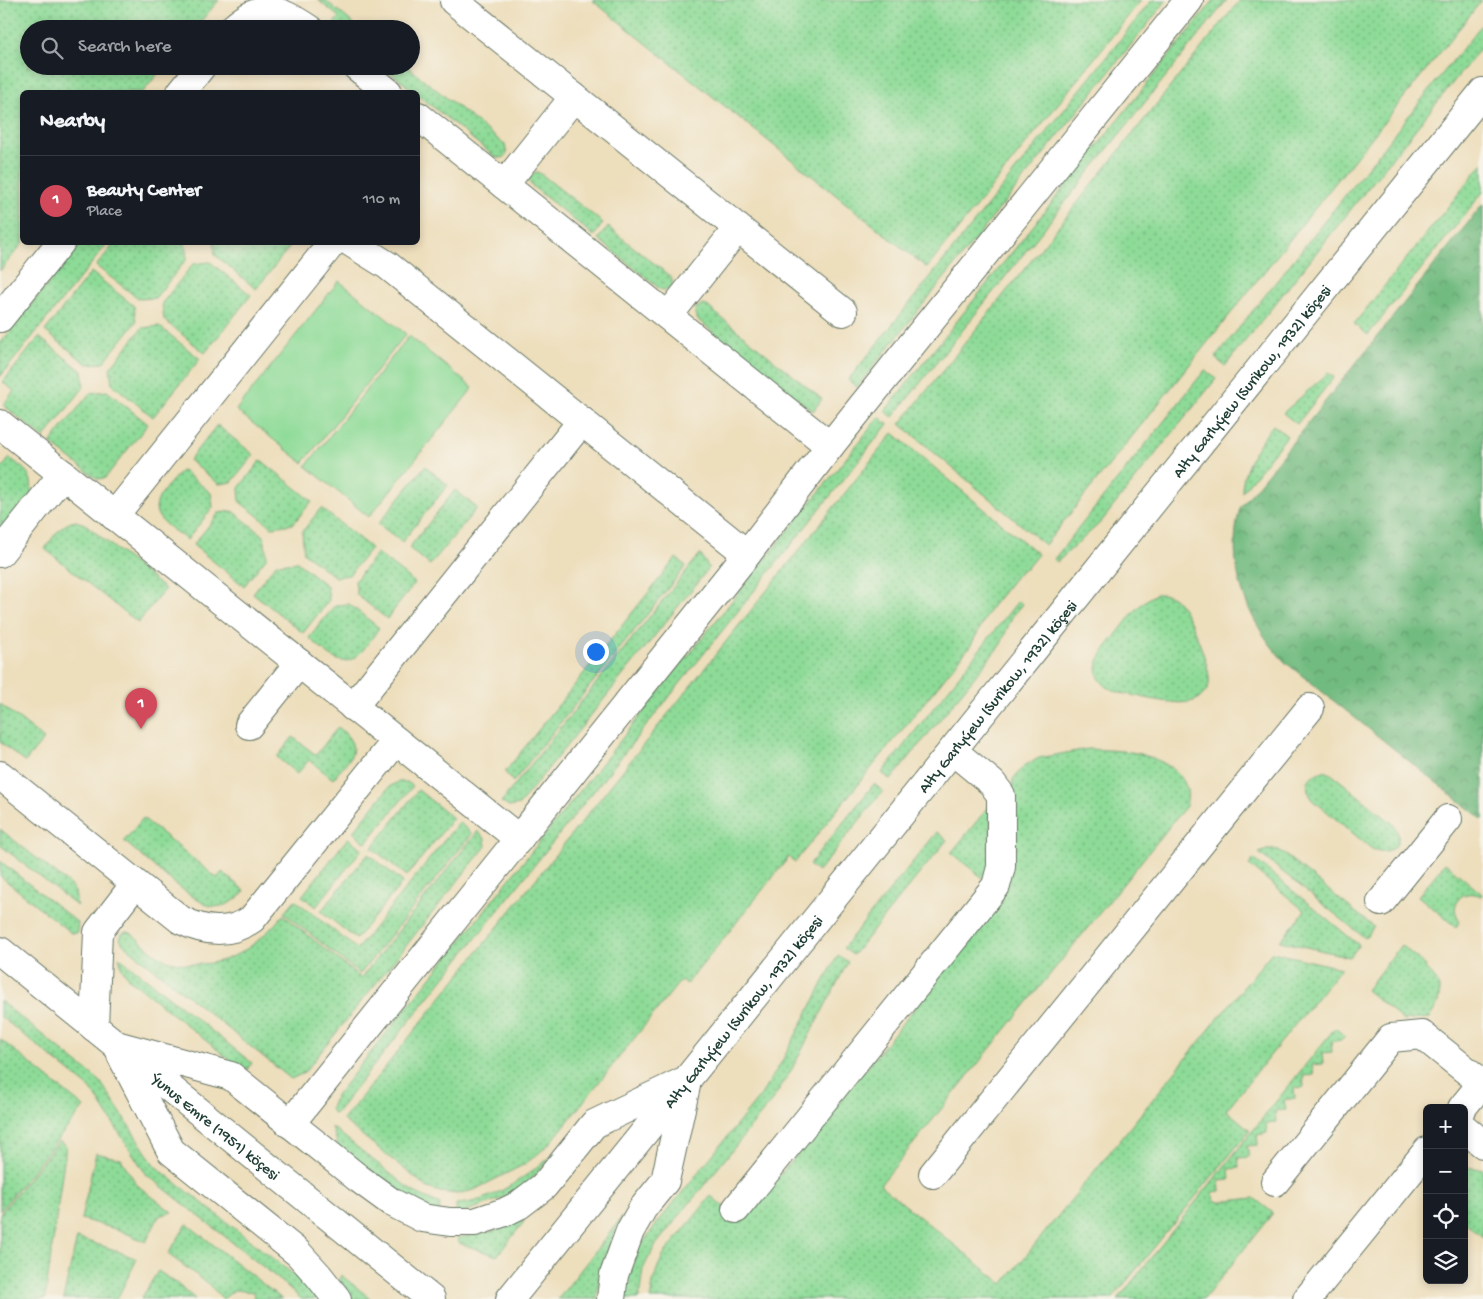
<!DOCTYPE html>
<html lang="en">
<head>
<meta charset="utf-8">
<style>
  :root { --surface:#171b24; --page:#242831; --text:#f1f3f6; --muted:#9ea1a6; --line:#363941; --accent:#d1495b }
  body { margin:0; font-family:"Gochi Hand",sans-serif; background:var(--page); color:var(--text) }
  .controls { position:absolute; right:15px; bottom:15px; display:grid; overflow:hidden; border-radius:8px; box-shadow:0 2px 8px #0003 }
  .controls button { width:45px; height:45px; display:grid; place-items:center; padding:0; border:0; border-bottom:1px solid var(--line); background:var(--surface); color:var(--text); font:25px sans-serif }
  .you { position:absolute; left:595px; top:651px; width:18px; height:18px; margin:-12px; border:4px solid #fff; border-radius:50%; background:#1a73e8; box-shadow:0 0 0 8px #1a73e833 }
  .badge { display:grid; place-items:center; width:32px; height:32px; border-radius:50%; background:var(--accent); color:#fff; font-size:16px; font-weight:700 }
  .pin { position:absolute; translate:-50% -41px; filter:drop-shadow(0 1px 2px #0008) }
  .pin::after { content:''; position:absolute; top:26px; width:18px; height:15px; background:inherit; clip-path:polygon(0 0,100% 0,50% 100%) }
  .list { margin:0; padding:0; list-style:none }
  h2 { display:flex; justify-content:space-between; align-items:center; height:65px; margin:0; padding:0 20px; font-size:21px }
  h2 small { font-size:16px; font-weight:400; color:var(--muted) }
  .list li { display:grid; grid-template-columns:32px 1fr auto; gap:15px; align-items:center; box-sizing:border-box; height:90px; padding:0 20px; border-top:1px solid var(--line) }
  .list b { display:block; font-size:19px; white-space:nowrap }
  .list p { margin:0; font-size:16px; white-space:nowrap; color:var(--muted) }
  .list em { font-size:16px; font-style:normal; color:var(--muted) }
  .icon { flex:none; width:28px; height:28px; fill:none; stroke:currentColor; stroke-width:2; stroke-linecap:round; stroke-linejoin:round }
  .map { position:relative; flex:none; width:1483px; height:1299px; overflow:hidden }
  .search { position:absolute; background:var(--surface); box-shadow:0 2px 8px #0003; left:20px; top:20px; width:400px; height:55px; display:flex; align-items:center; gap:12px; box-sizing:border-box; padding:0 18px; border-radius:28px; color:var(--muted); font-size:19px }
  .panel { position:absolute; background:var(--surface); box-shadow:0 2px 8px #0003; left:20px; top:90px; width:400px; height:155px; border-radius:8px }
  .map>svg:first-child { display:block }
</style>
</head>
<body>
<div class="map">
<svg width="1483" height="1299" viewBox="0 0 1483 1299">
  <defs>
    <pattern id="grass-dots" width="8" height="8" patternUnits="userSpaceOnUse" patternTransform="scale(1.25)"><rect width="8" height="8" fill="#8edb98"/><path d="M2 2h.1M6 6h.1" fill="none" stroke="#73b37d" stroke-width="1.8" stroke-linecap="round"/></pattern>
    <pattern id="forest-crowns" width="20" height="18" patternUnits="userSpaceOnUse" patternTransform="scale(1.25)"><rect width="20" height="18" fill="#72bb80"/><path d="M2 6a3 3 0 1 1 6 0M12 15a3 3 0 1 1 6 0" fill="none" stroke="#5d996a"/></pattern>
  </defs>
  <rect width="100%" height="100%" fill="#f7f3e8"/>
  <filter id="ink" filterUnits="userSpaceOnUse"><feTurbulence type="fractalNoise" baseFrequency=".02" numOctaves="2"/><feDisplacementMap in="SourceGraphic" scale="10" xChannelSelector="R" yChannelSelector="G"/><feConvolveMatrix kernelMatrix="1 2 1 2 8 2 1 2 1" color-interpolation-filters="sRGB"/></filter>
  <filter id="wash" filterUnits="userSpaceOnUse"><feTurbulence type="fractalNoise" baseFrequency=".0096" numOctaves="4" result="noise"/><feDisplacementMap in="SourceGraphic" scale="20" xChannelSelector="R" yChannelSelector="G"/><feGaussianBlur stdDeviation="1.12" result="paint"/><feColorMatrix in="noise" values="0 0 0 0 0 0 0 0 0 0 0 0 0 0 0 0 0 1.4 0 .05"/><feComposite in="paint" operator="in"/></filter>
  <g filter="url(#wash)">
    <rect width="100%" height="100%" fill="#eddebc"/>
    <path fill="url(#grass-dots)" stroke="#568c66" d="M0 0H219L194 29H29V66H164L143 92H22L23 243 0 271Z
      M318 0H325L360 29H335L332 26 339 17Z
      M592 0H1141L927 268Z
      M1152 0H1167L857 387 848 380Z
      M1214 0H1227L893 417 885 411Z
      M1240 0H1482L1045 545 900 424Z
      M1483 23V45L1225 366 1215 358Z
      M382 66H407L505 145 507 154C504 158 501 159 495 157L418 95V92H415Z
      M1483 163V192L1368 335 1354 324Z
      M537 172 541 174 603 223 594 236 532 186C527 180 529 174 537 172Z
      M608 227 670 276C676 285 670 293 660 289L598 239Z
      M81 243H108L0 377V344Z
      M115 243H185L187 259 155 298 139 299 96 266Z
      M214 243V242L293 243 256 289 215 255Z
      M210 262 251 295 205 353 164 320 162 303 193 264Z
      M91 272 134 306 136 322 103 363 87 364 45 331Z
      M703 305 707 306 822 399 813 411 697 319C693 312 695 307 703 305Z
      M159 326 200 359 153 417 112 384 110 368 142 328Z
      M39 337 82 371 84 387 44 438 3 405 14 391 3 382Z
      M1205 370 1216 379 1101 522 1057 562 1054 559Z
      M1328 373 1334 377 1297 424 1283 413Z
      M107 391 148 424 105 478 97 479 50 443 90 393Z
      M879 417 888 424 335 1114 330 1110 336 1096Z
      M217 425 254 455 232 482 219 484 189 460Z
      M1273 425 1287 436 1242 492C1242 468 1259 443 1273 425Z
      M893 433 1038 554 1026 569 1021 570 992 606 971 645 795 862 789 857 687 984 681 980 552 1141 539 1153 525 1164 474 1190 457 1194 440 1192 428 1188 343 1120Z
      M10 458C24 469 34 473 31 494L0 534V470Z
      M261 460 312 501 293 524 272 527 240 502 239 488Z
      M425 466 448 485 402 542 378 524Z
      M182 470 211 493 213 507 187 540C178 533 165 526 159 517 148 501 173 481 182 470Z
      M455 490 477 508 430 565 409 548Z
      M321 508 371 548 349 575 335 577 304 553 302 532Z
      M233 511 264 536 267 557 244 586 193 545 219 513Z
      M76 521 85 524 165 589 138 623 45 549C53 537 61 523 76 521Z
      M377 553 415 583 387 619 357 595 355 581Z
      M700 554 709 568 519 805 509 807 501 802Z
      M676 558 686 566 513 782 505 772Z
      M297 562 327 586 329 600 303 633 253 593 276 564Z
      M1156 594C1162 594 1169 594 1174 598 1187 607 1212 668 1209 684 1208 690 1203 696 1198 699 1183 708 1148 698 1131 695 1107 692 1087 678 1103 652 1107 645 1114 638 1119 631 1130 617 1139 603 1156 594Z
      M1018 601 1022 604 1012 617 1001 644 891 780 882 773Z
      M349 604 379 628C370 640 356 667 338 660 328 656 318 645 309 638L335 605Z
      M0 704 44 739 25 762 0 742Z
      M338 727C365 749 350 758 333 779L309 760 297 774 277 757 293 737 316 755Z
      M1088 749C1102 750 1116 750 1130 752 1156 756 1196 773 1186 806L880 1185 1003 1284 1272 952 1341 968 1226 1110 1250 1130 1112 1299H651C652 1282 656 1268 665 1253L711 1196 742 1222 1001 901 1009 872 1013 779 1024 766 1039 758Z
      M1325 771 1333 775 1393 824C1406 842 1393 857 1372 849L1313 800C1302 785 1308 774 1325 771Z
      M398 782H407L413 786 366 843 353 832 389 787Z
      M874 784 883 791 818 872 809 865Z
      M418 790 453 818 407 876 372 848Z
      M990 805 992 867 986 878H983L951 853Z
      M143 818 217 878 222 872 245 891C237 900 224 909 211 906 194 903 141 855 124 841Z
      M459 822 472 834 360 974 284 913 295 900 357 949Z
      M0 829 69 884 75 892 77 906 0 845Z
      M478 831 485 839 486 846 304 1073 291 1079 123 944 120 939 122 934 126 932 131 933C141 941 150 951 161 957 169 962 179 963 187 964 229 967 257 946 283 915L361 978Z
      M937 832 947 840 853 955 843 948Z
      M348 838 362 849 316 907 302 896Z
      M1267 850H1279L1374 927 1365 938 1259 853Z
      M368 854 403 882 356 939 321 911Z
      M1254 859 1359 945 1350 957 1280 941 1305 911 1249 865Z
      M0 861 78 923 77 933H71L0 876Z
      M1445 863 1482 894 1481 896C1461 887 1448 905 1460 922L1456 927 1418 896Z
      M1401 945 1426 966 1425 968C1444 984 1443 999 1429 1018L1404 1021 1366 990Z
      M838 955 848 962 792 1069 771 1102 655 1246 643 1269 639 1299H626L628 1280 637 1251 655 1226 761 1095 781 1063Z
      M119 957 252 1063 245 1072 129 979 122 968Z
      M0 1001 100 1081 155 1166 294 1275 317 1299H301L286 1285 146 1174 91 1089 0 1016Z
      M1335 1028 1345 1036 1341 1040 1331 1042 1332 1052 1322 1053 1323 1064 1312 1065 1314 1075 1303 1076 1304 1087 1294 1088 1295 1098 1284 1100 1286 1110 1275 1111 1276 1122 1266 1123 1267 1133 1257 1135 1258 1145 1247 1146 1249 1157 1238 1158 1239 1168 1229 1169 1230 1180 1219 1181 1220 1191 1213 1192 1214 1199 1218 1202 1254 1198 1273 1213 1204 1299H1118Z
      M0 1039 84 1107 0 1211Z
      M332 1127 412 1191 440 1204 439 1215 421 1209 338 1146Z
      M59 1141 66 1146 45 1299H0V1214Z
      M96 1153 121 1159 137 1185 172 1212 159 1216 146 1242 119 1230 81 1219Z
      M556 1153 519 1192 456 1215V1204C493 1203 527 1175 556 1153Z
      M1464 1167 1483 1169V1237L1464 1222Z
      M622 1217C608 1246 599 1267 597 1299H558Z
      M521 1220 524 1221 523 1223 497 1256 459 1243 457 1238 495 1231Z
      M187 1224 278 1296 282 1299H255L254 1292 234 1290 223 1299 207 1283 168 1254Z
      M77 1238 112 1249 137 1259 117 1299H63Z
      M158 1271 176 1283 195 1299H141Z
      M341 1275 371 1299H353L340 1281Z"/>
    <path fill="url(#forest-crowns)" stroke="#487c5a" d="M1483 204V820L1285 662C1246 621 1225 564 1240 508Z"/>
    <path fill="#8edb98" stroke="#568c66" d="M339 281 406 334 303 463 236 410Z
      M409 336 473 388 369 517 306 466Z"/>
  </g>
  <g filter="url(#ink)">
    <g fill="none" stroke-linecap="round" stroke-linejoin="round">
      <defs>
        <g id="minor">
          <path d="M454 1 843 312"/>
          <path d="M232 29C263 2 277 8 309 29"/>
          <path d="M356 66 388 92"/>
          <path d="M181 92 202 66"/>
          <path d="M418 116 830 446"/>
          <path d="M504 185 574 97"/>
          <path d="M350 242 387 265 747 554"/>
          <path d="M668 316 738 228"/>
          <path d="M0 318 61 242"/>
          <path d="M0 424 519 839"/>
          <path d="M114 516 333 242"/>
          <path d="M0 553 63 474"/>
          <path d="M353 707 582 421"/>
          <path d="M249 725 299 663"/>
          <path d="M0 775 181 920C205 932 229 935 252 919L396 741"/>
          <path d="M1381 902 1448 819"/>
          <path id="s1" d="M0 951 431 1299"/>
          <path d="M94 1027 98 932 135 884"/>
          <path d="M116 1045 231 1076 358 1178 391 1202 422 1218 450 1222H475L505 1212 519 1205 544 1186 594 1124 682 1082"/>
          <path d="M121 1055 171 1151 298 1253 318 1275 337 1299"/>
          <path d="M1462 1108 1483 1082"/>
          <path d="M290 1124 747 554 830 446 1189 0"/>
          <path d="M1464 1128 1483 1144"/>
          <path d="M933 1174 1310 708"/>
          <path d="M1275 1182 1391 1038 1422 1035 1482 1083"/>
          <path d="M736 1209 996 886 1001 867V795L992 783 953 751"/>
          <path id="s2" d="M510 1299 1483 92"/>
          <path d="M611 1299 614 1275 630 1231 643 1208 665 1181 686 1086"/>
          <path d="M1307 1299 1427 1151"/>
        </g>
      </defs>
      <use href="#minor" stroke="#677564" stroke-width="30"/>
      <use href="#minor" stroke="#fff" stroke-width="28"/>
    </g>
  </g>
  <g text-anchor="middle" stroke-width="4.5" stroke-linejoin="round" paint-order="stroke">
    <g font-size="16" fill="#1f3d34" stroke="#f7f3e8">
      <text dy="6" stroke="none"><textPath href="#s2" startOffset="1180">Alty Garlyýew (Surikow, 1932) köçesi</textPath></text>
      <text dy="6" stroke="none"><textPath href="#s2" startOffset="775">Alty Garlyýew (Surikow, 1932) köçesi</textPath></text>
      <text dy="6" stroke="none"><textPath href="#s2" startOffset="370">Alty Garlyýew (Surikow, 1932) köçesi</textPath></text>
      <text dy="6" stroke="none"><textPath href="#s1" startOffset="278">Ýunus Emre (1951) köçesi</textPath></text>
    </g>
  </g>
</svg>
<div class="controls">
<button>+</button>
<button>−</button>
<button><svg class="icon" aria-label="locate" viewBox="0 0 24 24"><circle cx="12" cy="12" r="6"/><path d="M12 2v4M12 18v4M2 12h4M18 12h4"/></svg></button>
<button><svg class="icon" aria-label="layers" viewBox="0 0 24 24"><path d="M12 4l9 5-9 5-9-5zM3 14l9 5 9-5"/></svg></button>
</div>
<div class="you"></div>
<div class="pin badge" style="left:141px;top:729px">1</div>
<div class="search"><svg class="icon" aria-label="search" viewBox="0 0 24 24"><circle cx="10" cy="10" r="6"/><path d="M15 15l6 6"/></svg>Search here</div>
<section class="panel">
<h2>Nearby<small></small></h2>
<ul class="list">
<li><span class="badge">1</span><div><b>Beauty Center</b><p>Place</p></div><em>110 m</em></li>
</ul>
</section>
</div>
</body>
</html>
